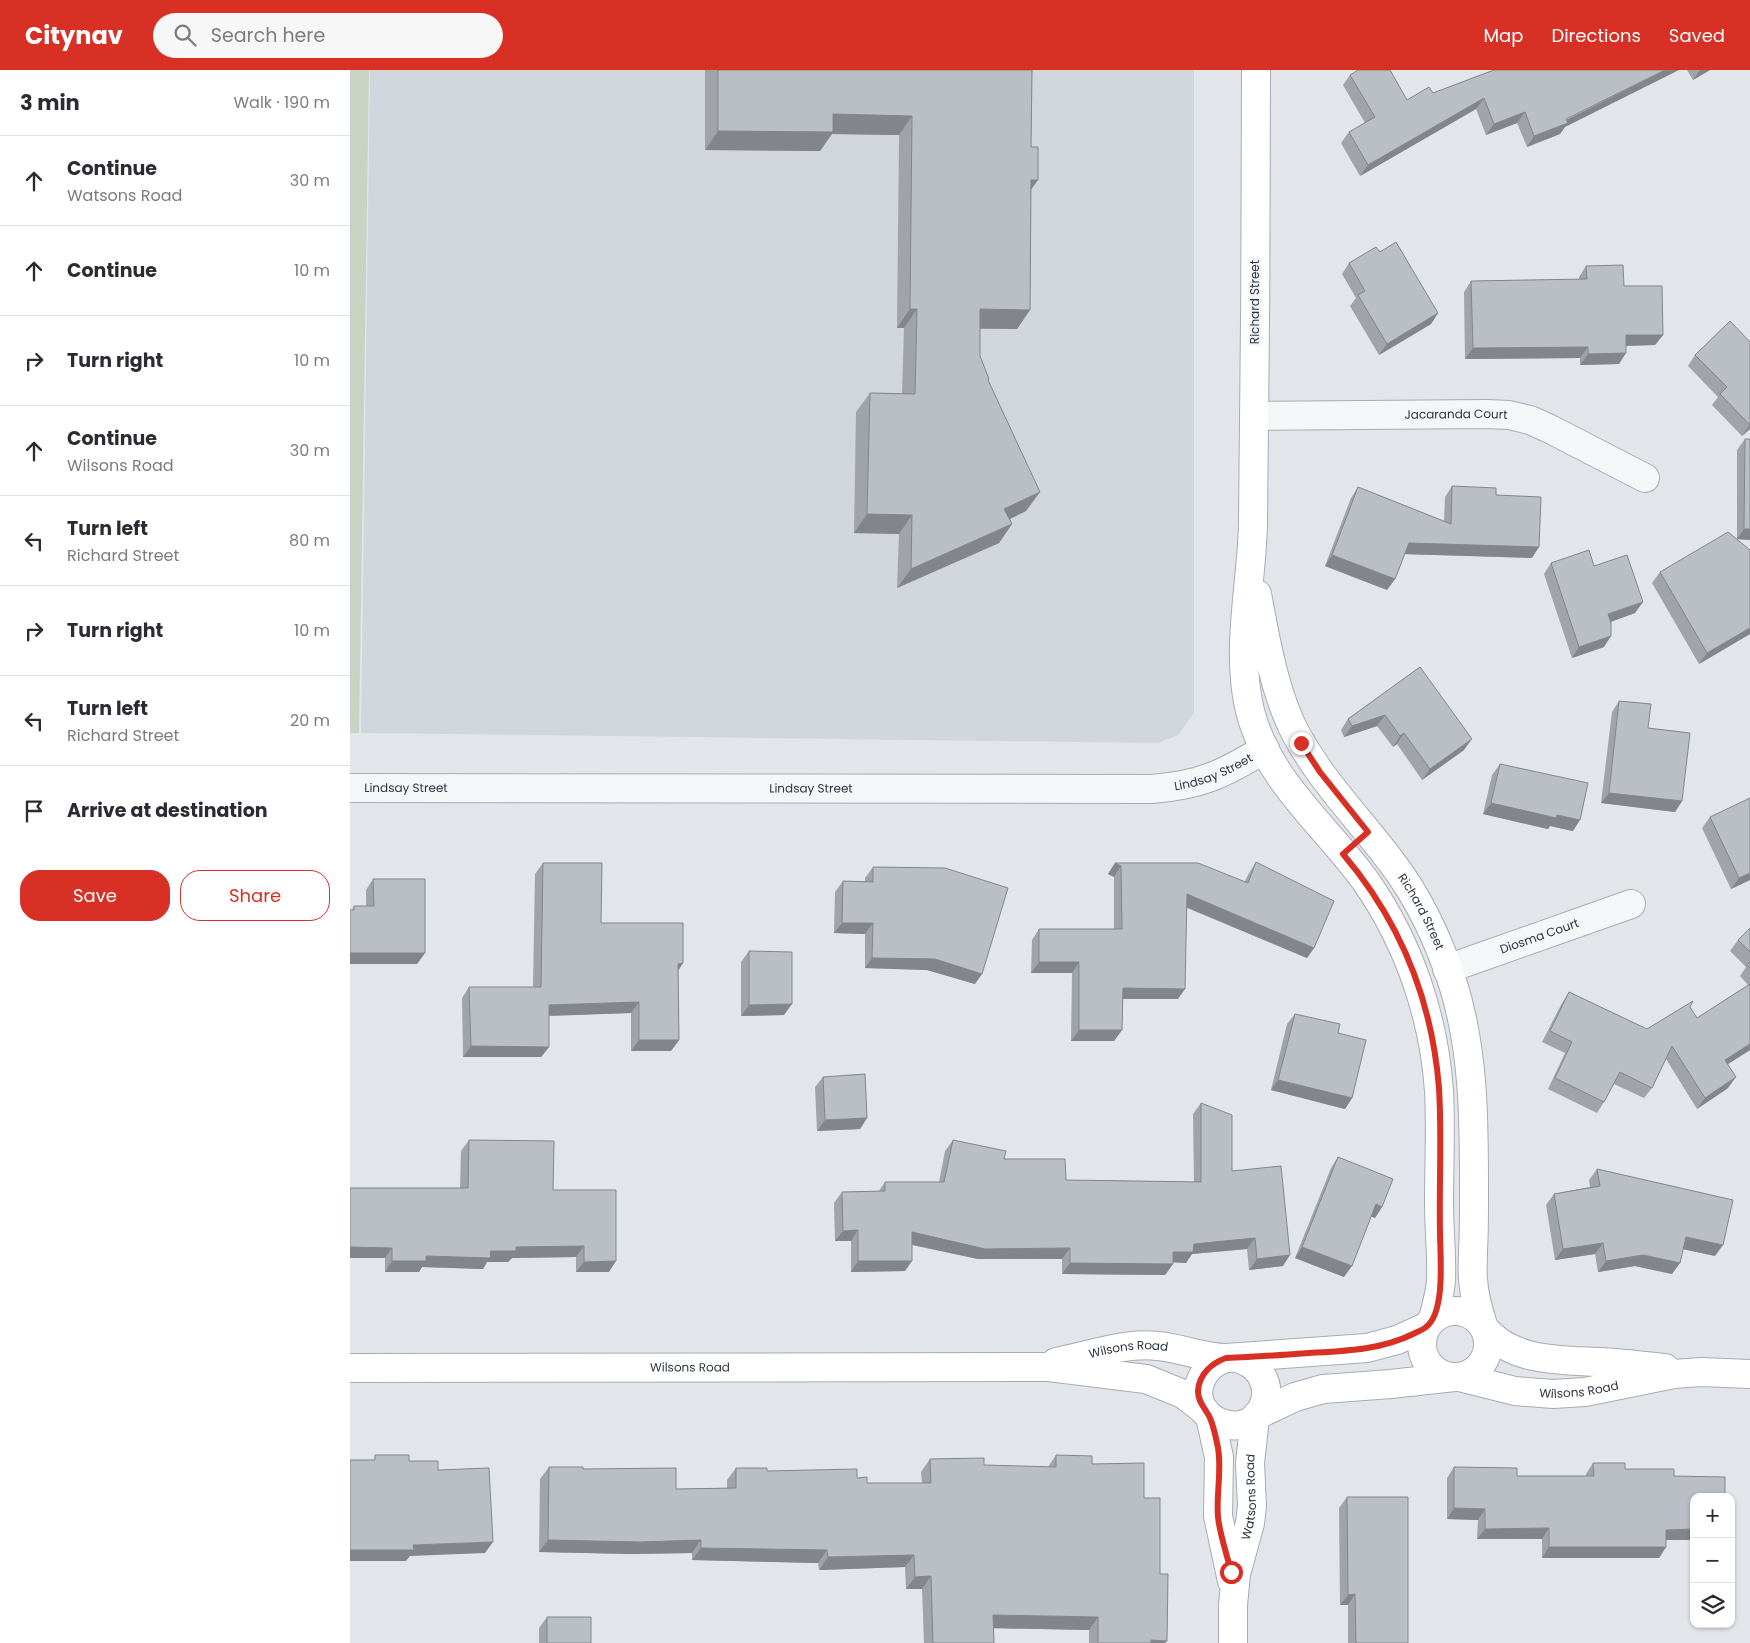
<!DOCTYPE html>
<html lang="en">
<head>
<meta charset="utf-8">
<style>
  :root { --surface:#fff; --page:#f7f7f7; --text:#2b2b33; --muted:#7c7c81; --line:#e1e1e2; --accent:#d93025 }
  body { margin:0; font-family:Poppins,sans-serif; background:var(--page); color:var(--text) }
  .controls { position:absolute; right:15px; bottom:15px; display:grid; overflow:hidden; border-radius:10px; box-shadow:0 1px 4px #0004 }
  .controls button { width:45px; height:45px; display:grid; place-items:center; padding:0; border:0; border-bottom:1px solid var(--line); background:var(--surface); color:var(--text); font:25px sans-serif }
  .stop { position:absolute; width:15px; height:15px; margin:-11px; border:4px solid #d93025; border-radius:50%; background:#fff }
  .stop.end { background:#d93025; border-color:#fff; box-shadow:0 1px 5px #0008 }
  .list { margin:0; padding:0; list-style:none }
  h2 { display:flex; justify-content:space-between; align-items:center; height:65px; margin:0; padding:0 20px; font-size:21px }
  h2 small { font-size:16px; font-weight:400; color:var(--muted) }
  .list li { display:grid; grid-template-columns:32px 1fr auto; gap:15px; align-items:center; box-sizing:border-box; height:90px; padding:0 20px; border-top:1px solid var(--line) }
  .list b { display:block; font-size:19px; white-space:nowrap }
  .list p { margin:0; font-size:16px; white-space:nowrap; color:var(--muted) }
  .list em { font-size:16px; font-style:normal; color:var(--muted) }
  .actions { display:flex; gap:10px; padding:15px 20px }
  .actions a { flex:1; padding:11px 0; border:1px solid var(--accent); border-radius:20px; text-align:center; font-size:18px; color:var(--accent) }
  .actions .main { background:var(--accent); color:#fff }
  .icon { flex:none; width:28px; height:28px; fill:none; stroke:currentColor; stroke-width:2; stroke-linecap:round; stroke-linejoin:round }
  .map { position:relative; flex:none; width:1400px; height:1573px; overflow:hidden }
  header { display:flex; align-items:center; gap:30px; box-sizing:border-box; height:70px; padding:0 25px; background:var(--accent); color:#fff }
  header strong { font-size:24px }
  nav { display:flex; gap:28px; margin-inline-start:auto; font-size:18px }
  .search { width:350px; height:45px; background:var(--page); display:flex; align-items:center; gap:12px; box-sizing:border-box; padding:0 18px; border-radius:28px; color:var(--muted); font-size:19px }
  main { display:flex }
  aside { flex:1; background:var(--surface) }
  .map>svg:first-child { display:block }
</style>
</head>
<body>
<header>
<strong>Citynav</strong>
<div class="search"><svg class="icon" aria-label="search" viewBox="0 0 24 24"><circle cx="10" cy="10" r="6"/><path d="M15 15l6 6"/></svg>Search here</div>
<nav><a>Map</a><a>Directions</a><a>Saved</a></nav>
</header>
<main>
<aside>
<h2>3 min<small>Walk · 190 m</small></h2>
<ul class="list">
<li><svg class="icon" aria-label="ahead" viewBox="0 0 24 24"><path d="M12 20V5M6 11l6-6 6 6"/></svg><div><b>Continue</b><p>Watsons Road</p></div><em>30 m</em></li>
<li><svg class="icon" aria-label="ahead" viewBox="0 0 24 24"><path d="M12 20V5M6 11l6-6 6 6"/></svg><div><b>Continue</b></div><em>10 m</em></li>
<li><svg class="icon" aria-label="right" viewBox="0 0 24 24"><path d="M7 20v-9h11M14 6l5 5-5 5"/></svg><div><b>Turn right</b></div><em>10 m</em></li>
<li><svg class="icon" aria-label="ahead" viewBox="0 0 24 24"><path d="M12 20V5M6 11l6-6 6 6"/></svg><div><b>Continue</b><p>Wilsons Road</p></div><em>30 m</em></li>
<li><svg class="icon" aria-label="left" viewBox="0 0 24 24"><path d="M17 20v-9H6M10 6l-5 5 5 5"/></svg><div><b>Turn left</b><p>Richard Street</p></div><em>80 m</em></li>
<li><svg class="icon" aria-label="right" viewBox="0 0 24 24"><path d="M7 20v-9h11M14 6l5 5-5 5"/></svg><div><b>Turn right</b></div><em>10 m</em></li>
<li><svg class="icon" aria-label="left" viewBox="0 0 24 24"><path d="M17 20v-9H6M10 6l-5 5 5 5"/></svg><div><b>Turn left</b><p>Richard Street</p></div><em>20 m</em></li>
<li><svg class="icon" aria-label="arrive" viewBox="0 0 24 24"><path d="M6 21V4h12l-3 4 3 4H6"/></svg><div><b>Arrive at destination</b></div></li>
</ul>
<div class="actions"><a class="main">Save</a><a>Share</a></div>
</aside>
<div class="map">
<svg width="1400" height="1573" viewBox="0 0 1400 1573">
  <rect width="100%" height="100%" fill="#e2e5ea"/>
  <path fill="#d1d5dc" d="M20 0H844V643L828 665 808 673 11 663Z"/>
  <path fill="#c8d3c4" d="M0 0H19L9 663H0Z"/>
  <g fill="none" stroke-linecap="round" stroke-linejoin="round">
    <defs>
      <g id="street">
        <path id="s1" d="M905 346 1137 344 1159 345 1180 350 1200 359 1295 408"/>
        <path id="s2" d="M0 718 802 719C852 715 873 704 915 679"/>
        <path id="s3" d="M1097 899 1281 834"/>
      </g>
      <g id="secondary">
        <path d="M906 0C906 151 905 301 903 452 902 515 885 579 900 641 919 714 976 755 1017 813 1059 874 1084 947 1089 1021 1091 1058 1089 1095 1089 1132 1089 1159 1092 1185 1091 1211 1090 1224 1086 1237 1083 1249"/>
        <path id="s4" d="M907 524C915 568 925 625 946 664 972 712 1011 751 1043 794 1070 830 1089 871 1103 914 1125 984 1124 1057 1124 1130 1124 1147 1124 1164 1123 1181 1123 1190 1122 1200 1123 1209 1124 1225 1128 1240 1133 1255"/>
        <circle cx="1105" cy="1274" r="33"/>
        <path d="M1135 1259C1163 1292 1210 1290 1250 1292 1271 1293 1293 1296 1315 1298"/>
        <path d="M886 1288C907 1293 922 1312 914 1334 899 1376 834 1350 851 1310 856 1298 864 1292 876 1288L1017 1278 1047 1270 1076 1257"/>
        <path id="s5" d="M706 1292C740 1286 772 1272 808 1276 831 1278 853 1288 876 1288"/>
        <path id="s6" d="M0 1298 699 1297 796 1309 833 1324 855 1341"/>
        <path id="s7" d="M1109 1307 1165 1321 1203 1324 1235 1322 1324 1304 1351 1302 1400 1304"/>
        <path d="M907 1345 945 1327 973 1319 1041 1314 1104 1307"/>
        <path d="M860 1347 869 1387 868 1446 882 1511"/>
        <path id="s8" d="M883 1573V1535L886 1504 900 1453 902 1436 900 1393 905 1348"/>
      </g>
    </defs>
    <use href="#street" stroke="#a7acb4" stroke-width="30"/>
    <use href="#secondary" stroke="#a7acb4" stroke-width="30"/>
    <use href="#street" stroke="#f5f6f8" stroke-width="28"/>
    <use href="#secondary" stroke="#fff" stroke-width="28"/>
  </g>
  <path fill="#a0a4aa" d="M355 0H682L681 77 688 110 681 119 680 240 667 259H630V286L639 309 638 311 676 441 660 449 662 454 649 473 547 518 549 464 504 463 506 342 520 323 552 324 554 258H547L549 65 482 64 470 81 355 80Z
    M1144 0 1215 57 1210 64 1177 77 1167 53 1136 65 1126 39 1010 106 991 73 999 62 1015 53 993 15 1000 5 1057 30 1083 23Z
    M1337 0H1360L1343 10Z
    M999 193 1088 243 1081 254 1029 285 1000 236 1006 228 992 204Z
    M1236 196 1274 216 1313 265 1305 275 1276 276 1269 294 1230 295V288L1115 289 1114 222 1121 211 1229 210V207Z
    M1400 272V359L1392 366 1362 335 1368 327 1338 296 1345 285Z
    M1395 369 1400 470 1387 469 1400 564 1349 594 1302 513 1310 502 1387 469V380Z
    M1102 416 1146 425 1182 488 1055 484 1045 509 1037 520 975 496 1001 428 1008 417 1094 451 1095 427Z
    M1201 493 1244 496 1285 543 1261 552 1254 577 1222 588 1194 504Z
    M1070 597 1114 680 1072 710 1047 674 1043 677 1027 656 994 667 991 660 998 649Z
    M1269 631 1298 658 1332 731 1325 742 1251 733 1262 642Z
    M1150 694 1223 761 1200 756 1198 759 1133 744 1142 705Z
    M1360 747 1400 810 1381 819 1352 758Z
    M906 792 964 878 957 888 837 838 828 929H773L772 960 764 971H721L722 903H681L682 870 689 859H764V807L758 804 765 793 895 811 899 803Z
    M193 793 251 853 333 893 328 901 329 970 321 981H281V943L199 946V977L191 987H113L112 928 119 917H183L185 804Z
    M523 797 625 914 577 900 515 898V864L484 863 485 822 493 811H515V808Z
    M23 809 75 883 67 894H0V840H2L4 836H16V820Z
    M1400 858V980L1378 994V1018L1347 1039 1316 989 1302 1018 1294 1028 1264 1014 1254 1032 1247 1043 1198 1019 1215 983 1192 972 1212 933 1219 922 1297 959 1340 937 1347 948 1398 915 1390 906 1396 897 1380 881 1388 870Z
    M399 881 434 945 391 946V892Z
    M945 944 988 963 1002 1028 995 1039 921 1020 937 954Z
    M473 1007 517 1048 510 1059 467 1061 465 1017Z
    M851 1033 882 1101 933 1196 899 1200 897 1179 842 1184 836 1193 823 1192V1194L815 1205 712 1204V1189H628L562 1175 555 1201 501 1202V1171H485L484 1133 492 1122 529 1121 535 1112H589L595 1081 603 1070 654 1089 716 1110 844 1112 843 1044Z
    M119 1070 203 1120 259 1202H226V1187L162 1188 158 1192H137L133 1199 72 1197 69 1202H35V1188H0V1118H110L111 1081Z
    M988 1087 1032 1137 1025 1148 1021 1146 994 1207 945 1188 981 1098Z
    M1247 1099 1365 1186 1333 1179 1322 1204 1285 1196 1248 1202 1245 1184 1205 1190 1196 1135 1204 1124 1240 1117 1239 1110Z
    M706 1385 742 1394 794 1428 810 1504 817 1571 815 1573H739V1560L644 1558V1573H574L572 1519H556L555 1497 469 1500 468 1493 342 1490V1483L281 1484 189 1482 190 1409 199 1397 233 1399 326 1419 377 1418V1410L386 1398 507 1408 517 1413H572L571 1402 580 1389 634 1395 698 1397Z
    M1243 1393 1275 1399 1316 1470V1477L1309 1488H1192V1469H1127L1128 1450 1097 1449V1408L1104 1397 1167 1406H1236V1404Z
    M997 1427 1058 1573H998V1535H990L989 1438Z
    M197 1547 241 1573H189V1558Z"/>
  <path fill="#82868b" d="M1315 0H1329L1215 57 1210 64 1177 77 1184 66Z
    M1350 0H1360L1343 10Z
    M1134 28 1126 39 1010 106 1018 95Z
    M1175 42 1167 53 1136 65 1144 54Z
    M483 44 562 46 549 65 482 64 470 81 355 80 368 61Z
    M681 110H688L674 129Z
    M560 239H567L554 258H547Z
    M630 239 680 240 667 259 617 258Z
    M1088 243 1081 254 1029 285 1037 274Z
    M1276 265H1313L1305 275 1268 276Z
    M1238 277 1230 288 1115 289 1123 278Z
    M1276 283 1269 294 1230 295 1238 284Z
    M1400 355V359L1392 366Z
    M690 422 676 441 641 458 654 439Z
    M517 444 562 445 549 464 504 463Z
    M662 454 649 473 547 518 561 499Z
    M1394 459H1400V470L1387 469Z
    M1059 473 1189 477 1182 488 1051 484Z
    M982 485 1045 509 1037 520 975 496Z
    M1293 532 1285 543 1251 555 1258 544Z
    M1400 558V564L1349 594 1357 583Z
    M1261 566 1254 577 1222 588 1229 577Z
    M1035 645 1027 656 994 667 1002 656Z
    M1054 663 1047 674 1043 677 1050 666Z
    M1122 669 1114 680 1072 710 1080 699Z
    M1259 723 1332 731 1325 742 1251 733Z
    M1141 733 1207 745 1230 750 1223 761 1200 756 1198 759 1133 744Z
    M765 793 771 796 764 807 758 804Z
    M1400 803V810L1381 819 1389 808Z
    M837 824 964 878 957 888 829 834Z
    M492 853H523L515 864 484 863Z
    M0 883H75L67 894H0Z
    M522 888 585 889 632 904 625 914 577 900 515 898Z
    M689 892H729L722 903H681Z
    M333 893 326 904 328 894Z
    M773 918 835 919 828 929H765Z
    M289 932 281 943 192 946 199 935Z
    M442 934 434 945 391 946 399 935Z
    M729 960H772L764 971H721Z
    M289 970H329L321 981H281Z
    M1400 974V980L1367 1001 1375 990Z
    M121 976 199 977 191 987H113Z
    M1386 1007 1378 1018 1347 1039 1355 1028Z
    M928 1010 1002 1028 995 1039 921 1020Z
    M517 1048 510 1059 467 1061 475 1050Z
    M1026 1134 1032 1137 1025 1148 1018 1145Z
    M508 1160 501 1171H485L493 1161Z
    M562 1162 720 1178 712 1189H628L554 1173Z
    M1336 1167 1373 1175 1365 1186 1328 1178Z
    M905 1168 897 1179 842 1184 836 1193 816 1192 823 1182 844 1174Z
    M1253 1173 1245 1184 1205 1190 1213 1179Z
    M234 1176 226 1187 162 1188 158 1192H137L133 1199 72 1197 69 1202H35L42 1191 76 1186 166 1177Z
    M0 1177 42 1178 35 1188H0Z
    M952 1177 1002 1196 994 1207 945 1188Z
    M940 1185 933 1196 899 1200 907 1189Z
    M1293 1185 1330 1193 1322 1204 1285 1196 1248 1202 1256 1191Z
    M266 1191 259 1202H226L234 1192Z
    M508 1191H562L555 1201 501 1202Z
    M720 1193 823 1194 815 1205 712 1204Z
    M1104 1438 1135 1439 1128 1450 1097 1449Z
    M1199 1458 1192 1469H1127L1135 1459Z
    M1344 1459V1470H1309L1316 1460Z
    M198 1470H351L342 1483 281 1484 189 1482Z
    M143 1472 135 1483 60 1486 56 1491H0V1480L63 1475Z
    M1199 1477H1316L1309 1488H1192Z
    M351 1478 477 1480 468 1493 342 1490Z
    M564 1485 555 1497 469 1500 478 1487Z
    M581 1506 572 1519H556L565 1507Z
    M1005 1524 998 1535H990L998 1525Z
    M643 1545 748 1547 739 1560 634 1558Z
    M801 1570 817 1571 815 1573H799Z"/>
  <path fill="#babfc6" stroke="#82868b" d="M368 0H682L681 77H688V110H681L680 240 630 239V286L639 309 638 310 690 422 654 439 662 454 561 499 562 445 517 444 520 323 565 324 567 239H560L562 46 483 44V62L368 61Z
    M1008 0H1040L1057 30 1079 17 1083 23 1144 0H1315L1216 49 1218 53 1184 66 1175 42 1144 54 1134 28 1018 95 999 62 1025 47 1000 5Z
    M1046 172 1088 243 1037 274 1008 225 1015 221 999 193 1026 177 1030 182Z
    M1273 195 1274 216H1312L1313 265H1276V283L1238 284V277L1123 278 1121 211 1237 209 1236 196Z
    M1380 251 1400 272V355L1370 324 1377 317 1345 285Z
    M1395 369H1400V459H1394Z
    M1102 416 1146 418V425L1191 427 1189 477 1059 473 1045 509 982 485 1008 417 1101 454Z
    M1378 462 1400 480V558L1357 583 1310 502Z
    M1239 480 1244 496 1277 485 1293 532 1258 544 1261 553V566L1229 577 1201 493Z
    M1070 597 1122 669 1080 699 1054 663 1050 666 1035 645 1002 656 998 649Z
    M1269 631 1301 634 1298 658 1340 663 1332 731 1259 723Z
    M1150 694 1238 713 1230 750 1207 745 1206 748 1141 733Z
    M1400 728V803L1389 808 1360 747Z
    M906 792 984 831 964 878 837 824 835 919 773 918 772 960H729V892H689V859H772L771 796 765 793H848L898 813Z
    M193 793H252L251 853H333V893L328 894 329 970H289V932L199 935V977L121 976 119 917H191Z
    M523 797 595 798 658 818 632 904 585 889 522 888 523 853H492L493 811 523 812Z
    M23 809H75V883H0V840H4V836H24Z
    M1400 858V882L1388 870Z
    M399 881 442 882V934L399 935Z
    M1400 892V898L1397 895Z
    M1400 914V974L1375 990 1386 1007 1355 1028 1322 976 1302 1018 1270 1002 1254 1032 1205 1008 1222 972 1200 961 1219 922 1297 959 1343 931 1340 937 1347 948Z
    M945 944 990 954 988 963 1016 970 1002 1028 928 1010Z
    M515 1004 517 1048 475 1050 473 1007Z
    M851 1033 882 1045V1101L931 1096 940 1185 907 1189 905 1168 844 1174 843 1182H823V1194L720 1193V1178L635 1179 562 1162V1191H508V1160L493 1161 492 1122 535 1121V1112H594L603 1070 656 1081 654 1089H715L716 1110 851 1112Z
    M119 1070 204 1071 203 1120H266V1191L234 1192V1176L166 1177V1181H140L141 1188 76 1186V1191H42V1178L0 1177V1118H118Z
    M988 1087 1043 1109 1032 1137 1026 1134 1002 1196 952 1177Z
    M1247 1099 1383 1130 1373 1175 1336 1167 1330 1193 1293 1185 1256 1191 1253 1173 1213 1179 1204 1124 1250 1116Z
    M25 1385H59V1391H88V1400L139 1398 143 1472 63 1475 64 1480H0V1390H25Z
    M706 1385 742 1386V1394L794 1393V1428H810V1504H818L817 1571 801 1570V1573H748V1547L643 1545 644 1573H583L581 1506 565 1507 564 1485 478 1487 477 1480 351 1478V1470L290 1472 198 1470 199 1397H233V1399L326 1398V1419L386 1418V1398H417V1401L507 1399V1408L517 1407V1413H581L580 1389 634 1388V1395L706 1397Z
    M1243 1393H1275V1399H1324V1406L1375 1407V1427H1344V1459L1316 1460V1477H1199V1458L1135 1459V1439L1104 1438V1397L1167 1398V1406H1244Z
    M997 1427H1058V1573H1006L1005 1524 998 1525Z
    M197 1547H241V1573H197Z"/>
  <g fill="none" stroke-linecap="round" stroke-linejoin="round">
    <path stroke="#d93025" stroke-width="6" d="M881 1502C877 1484 870 1466 868 1447 866 1424 872 1401 868 1378 866 1368 864 1357 860 1348 856 1339 848 1333 848 1321 849 1304 862 1293 876 1288 904 1287 932 1285 959 1283 994 1281 1031 1280 1063 1264 1067 1262 1073 1260 1076 1257 1096 1242 1090 1185 1090 1162 1089 1114 1092 1066 1089 1018 1082 930 1050 851 993 784L1018 762 970 702 951 673"/>
  </g>
  <g text-anchor="middle" stroke-width="5" stroke-linejoin="round" paint-order="stroke">
    <g font-size="12" fill="#2b3441" stroke="#f2f4f7">
      <text transform="translate(905 232) rotate(-90)" y="4">Richard Street</text>
      <text dy="4" stroke="none"><textPath href="#s1" startOffset="201">Jacaranda Court</textPath></text>
      <text dy="4" stroke="none"><textPath href="#s2" startOffset="866">Lindsay Street</textPath></text>
      <text dy="4" stroke="none"><textPath href="#s2" startOffset="56">Lindsay Street</textPath></text>
      <text dy="4" stroke="none"><textPath href="#s2" startOffset="461">Lindsay Street</textPath></text>
      <text dy="4" stroke="none"><textPath href="#s4" startOffset="364">Richard Street</textPath></text>
      <text dy="4" stroke="none"><textPath href="#s3" startOffset="98">Diosma Court</textPath></text>
      <text dy="4" stroke="none"><textPath href="#s5" startOffset="74">Wilsons Road</textPath></text>
      <text dy="4" stroke="none"><textPath href="#s6" startOffset="340">Wilsons Road</textPath></text>
      <text dy="4" stroke="none"><textPath href="#s7" startOffset="122">Wilsons Road</textPath></text>
      <text dy="4" stroke="none"><textPath href="#s8" startOffset="148">Watsons Road</textPath></text>
    </g>
  </g>
</svg>
<div class="controls">
<button>+</button>
<button>−</button>
<button><svg class="icon" aria-label="layers" viewBox="0 0 24 24"><path d="M12 4l9 5-9 5-9-5zM3 14l9 5 9-5"/></svg></button>
</div>
<div class="stop" style="left:881px;top:1502px"></div>
<div class="stop end" style="left:951px;top:673px"></div>
</div>
</main>
</body>
</html>
